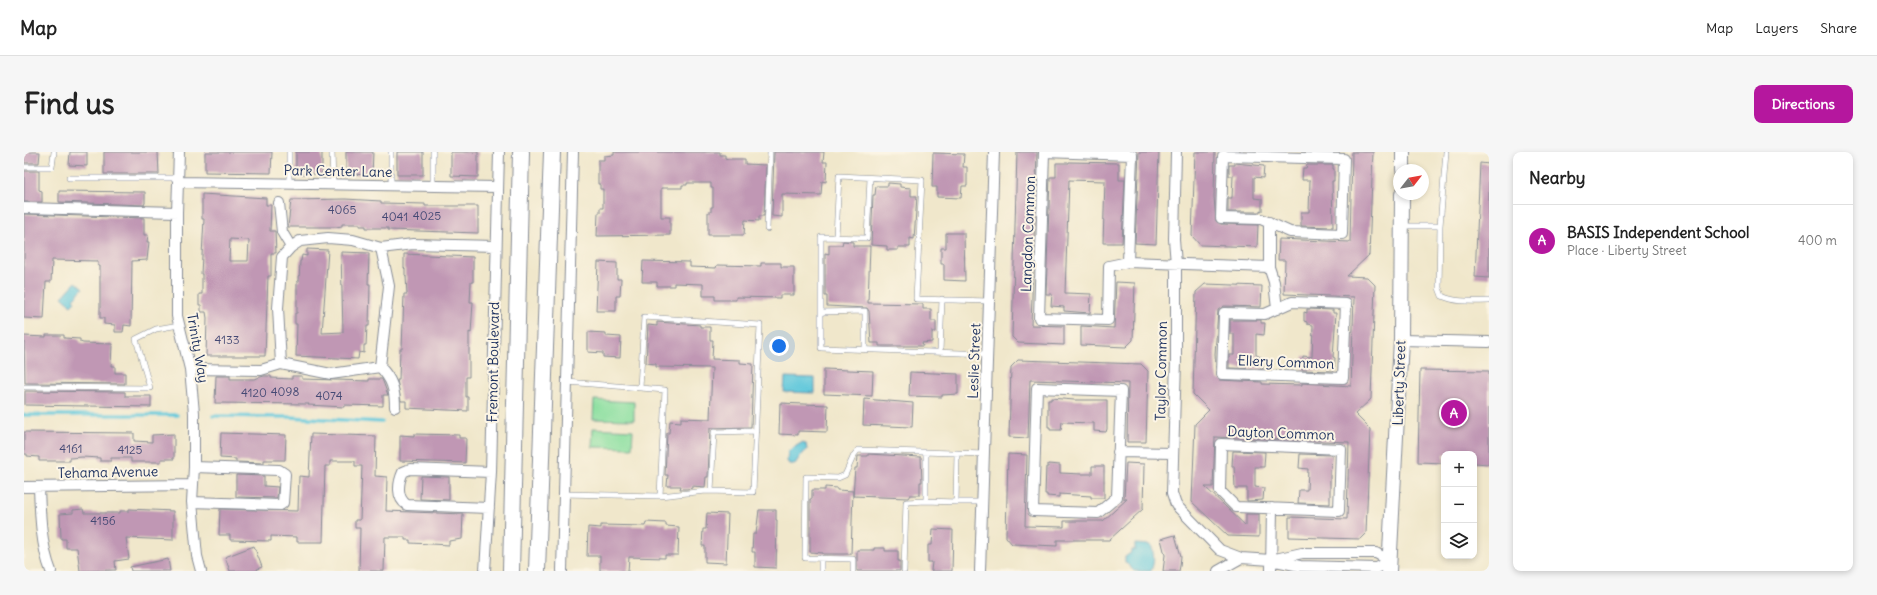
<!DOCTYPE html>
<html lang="en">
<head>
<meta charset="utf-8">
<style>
  :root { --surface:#fff; --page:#f6f6f6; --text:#222; --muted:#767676; --line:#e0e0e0; --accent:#b5179e }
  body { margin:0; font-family:Delius,sans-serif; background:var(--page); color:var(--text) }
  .controls { position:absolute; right:12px; bottom:12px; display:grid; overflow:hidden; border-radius:8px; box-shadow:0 2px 6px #0003 }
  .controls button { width:36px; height:36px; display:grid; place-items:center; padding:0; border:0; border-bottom:1px solid var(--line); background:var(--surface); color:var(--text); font:20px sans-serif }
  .compass { position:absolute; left:1369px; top:12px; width:36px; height:36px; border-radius:50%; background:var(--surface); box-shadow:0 2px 6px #0003; rotate:59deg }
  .you { position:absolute; left:755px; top:194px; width:14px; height:14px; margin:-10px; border:3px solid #fff; border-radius:50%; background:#1a73e8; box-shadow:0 0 0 6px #1a73e833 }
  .badge { display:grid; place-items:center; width:26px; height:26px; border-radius:50%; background:var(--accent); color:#fff; font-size:13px; font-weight:700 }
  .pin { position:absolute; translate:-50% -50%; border:2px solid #fff; box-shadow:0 1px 4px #0006 }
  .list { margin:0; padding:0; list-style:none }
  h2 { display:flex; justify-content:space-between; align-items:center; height:52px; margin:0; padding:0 16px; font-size:17px }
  h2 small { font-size:13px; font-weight:400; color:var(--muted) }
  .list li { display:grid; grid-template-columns:26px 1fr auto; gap:12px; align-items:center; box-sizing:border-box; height:72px; padding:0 16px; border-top:1px solid var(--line) }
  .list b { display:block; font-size:15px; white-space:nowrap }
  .list p { margin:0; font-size:13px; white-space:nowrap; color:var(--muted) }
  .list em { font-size:13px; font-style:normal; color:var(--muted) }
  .icon { flex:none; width:22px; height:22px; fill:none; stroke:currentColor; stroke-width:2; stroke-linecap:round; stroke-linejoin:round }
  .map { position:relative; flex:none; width:1465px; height:419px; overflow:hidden; border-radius:8px }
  header { display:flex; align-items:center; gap:24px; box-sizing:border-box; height:56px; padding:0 20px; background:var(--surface); border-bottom:1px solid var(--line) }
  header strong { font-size:19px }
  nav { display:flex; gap:22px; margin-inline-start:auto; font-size:14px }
  .intro { display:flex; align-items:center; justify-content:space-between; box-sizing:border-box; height:96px; padding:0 24px }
  h1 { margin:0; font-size:28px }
  .button { padding:10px 18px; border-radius:8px; background:var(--accent); color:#fff; font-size:14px; font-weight:700 }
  main { display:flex; gap:24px; padding:0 24px }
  aside { flex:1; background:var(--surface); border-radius:8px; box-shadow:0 2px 6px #0003 }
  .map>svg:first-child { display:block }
</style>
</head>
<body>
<header>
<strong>Map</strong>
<nav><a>Map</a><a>Layers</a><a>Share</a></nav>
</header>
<div class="intro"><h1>Find us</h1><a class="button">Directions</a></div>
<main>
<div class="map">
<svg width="1465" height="419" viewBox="0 0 1465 419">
  <rect width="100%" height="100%" fill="#fcf5e5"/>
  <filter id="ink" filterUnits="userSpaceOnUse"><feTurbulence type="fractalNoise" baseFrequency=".025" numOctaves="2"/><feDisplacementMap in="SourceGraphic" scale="8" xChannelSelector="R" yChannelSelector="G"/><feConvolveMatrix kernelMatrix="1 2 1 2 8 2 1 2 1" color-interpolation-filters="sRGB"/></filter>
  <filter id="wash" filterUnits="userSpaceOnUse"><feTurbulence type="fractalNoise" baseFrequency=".012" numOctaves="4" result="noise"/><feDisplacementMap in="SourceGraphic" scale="16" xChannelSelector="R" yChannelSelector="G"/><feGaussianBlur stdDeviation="0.9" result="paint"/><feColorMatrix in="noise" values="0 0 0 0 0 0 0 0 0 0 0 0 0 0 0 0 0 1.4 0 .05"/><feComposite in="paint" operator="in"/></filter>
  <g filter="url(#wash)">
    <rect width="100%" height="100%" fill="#f0e7cb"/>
    <path fill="#8cdfa0" stroke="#54877f" d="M570 248 610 250V268L569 267Z
      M569 276 609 278 608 296 568 295Z"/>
    <path fill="#5fc7db" stroke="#3d7b9c" d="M52 130 59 136 49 147 51 149 47 153 38 145Z
      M761 225 791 226V241L760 240Z
      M779 290 782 292 783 298 777 303 771 312H765L763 309 764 299Z
      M1111 392 1127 393C1130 402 1131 409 1127 419H1110L1101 410V405L1108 400V398H1111Z"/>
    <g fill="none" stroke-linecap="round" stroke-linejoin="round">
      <path stroke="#5fc7db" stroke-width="3.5" d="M0 263H153
        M189 264 265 265 358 270"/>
    </g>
    <g id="blocks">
      <path fill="#c097b4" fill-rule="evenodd" d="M0 0H16L15 11H0Z
        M46 0H63V14L45 13Z
        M80 0H134L135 22H80Z
        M181 0H248L247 21 181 20Z
        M272 0H298V22H272Z
        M322 0H349L348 23 322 22Z
        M373 0H399V23H373Z
        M427 0H454V25L427 24Z
        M590 0H696V3H701V6L704 7H721V12L742 13 740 64H735V69L721 68 720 83H684V60H687V55H689V36H687V31H663V33H658V36H637V65H646V83L573 84 574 61H576V56H579V37H576V32H574V8H580V4L590 3Z
        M750 0H800L799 10H803L802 30 798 29 797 43 758 42V65L748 64Z
        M993 0H1013L1007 173 1040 174V193L994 191 988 185Z
        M1115 0H1135L1132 92 1111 91Z
        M1171 0H1191L1190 45 1192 69 1197 72 1234 73 1233 95 1176 93 1168 84Z
        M1328 0H1349L1345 103 1323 124 1343 125 1351 133 1347 247 1331 262 1346 277 1342 381 1336 387 1265 385V365L1323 367 1325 290 1191 285 1189 335H1181L1222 374V362H1235V385L1204 384 1168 350 1171 272 1185 258 1169 242 1172 140 1181 132 1238 134 1237 155 1200 154 1194 158 1191 202 1192 222 1195 228 1238 230V232L1278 233V231L1327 234 1330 145 1260 142 1261 108H1254L1255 87 1326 90Z
        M909 1 940 2 939 15H943V34H938L937 46 913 45V35H908Z
        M1045 10 1095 11V28H1101L1098 91H1079L1081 29 1045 28 1041 141 1067 142 1066 161 1040 159V155L1027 154 1028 142H1022L1026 25H1032V11H1045Z
        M1211 11 1240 14 1239 26 1230 25V46L1238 47V59L1236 58V60H1204V46H1208L1209 24H1205V13H1211Z
        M1456 11 1465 12V126L1451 125Z
        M1283 13H1309V17H1310V29H1308L1309 75 1277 74V60H1285L1286 28H1278L1279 16H1282Z
        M0 19H15V38L18 39V50H0Z
        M864 31 876 32V35L887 36V44H893L890 87 886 86V95H874V98H863V94L847 93 849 43H851L852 34H864Z
        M35 39 121 40V51L120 53 35 50Z
        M178 42 242 46V53H247L246 79H251L252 101H247V124H244L241 204H182L183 166 182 160H177V153H175V142H178V122H177L180 67H178ZM206 87 225 88 224 109H205Z
        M321 47 357 49V51L401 52V54H454V81L364 78V76H342V74H336V72H318V74L312 75H264L267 48Z
        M0 62 120 66V83H124L123 90H125L123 108 108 109 107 174 100 173 99 180H91V173L80 172V166H76V114H74V109L28 108 27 130H22L20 167 0 166Z
        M922 81H940L941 129 920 128V112H917V96H922Z
        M819 89 829 90V94H846L844 151 899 152V157H907V169H912V180H908V190L898 191 899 194H855V191H847L845 159 843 156 803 154V144H801V101L805 102V93H818Z
        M283 97 304 98 298 181 319 180 317 100 345 101 344 132H346L345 174H343L342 193H340V201L335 200 334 207 272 204 273 172H271V161H273V129H275L276 109H277L278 103 283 104Z
        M380 102 449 105V130H447L446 150H449L447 181 445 180V225H442V245H444V259L382 256V249H377L373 228H375L376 197H378L380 142H383L382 124 381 123V117L380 116Z
        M619 109 666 110V115L692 116 693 113 737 114V111H757V115H770V143H756V146L712 145V148H691V144H679V132L650 131V134H633V130H618Z
        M574 110 593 111V127H597L596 144H592V159H572Z
        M1092 130 1111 131 1109 188 1102 195 1057 193V174L1090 176Z
        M1283 157 1309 158V161H1312L1309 205 1311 206 1310 219 1278 218 1279 204 1288 205 1289 173 1283 172V170L1280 169V160L1283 161Z
        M1206 168H1237V171H1241L1240 183 1232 182V203L1239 206V217L1205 216V203H1210V182H1206Z
        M633 170 676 173V175H686V188H689L688 207 716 208V211L729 212 727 275 686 276 684 325H682L681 335 668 334V336L663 337H656L657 334H643L644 323H641L643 281H645L646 269 657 270V266L686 267 688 216 632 215V212L622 211 624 173 633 174Z
        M564 180 582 181V184L597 185 596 206 579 205V201L564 200Z
        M22 183H40V186L56 187V190L59 191 88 192 87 214H91V221H101V232L1 231 0 184 22 185Z
        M994 208 1117 212 1124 219 1122 290H1103L1104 231 1006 228 1004 286 985 285 987 215Z
        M800 217 849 219 848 244 800 242Z
        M1396 218 1465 219V312L1450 311V302H1420V311L1394 310Z
        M886 220 934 222V242L918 243V245L885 244Z
        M192 224H206V227H230L240 224H247V226L268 227V224H278V227L345 229V227H358L364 243H359V254L320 253V255L284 253 285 252 191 251Z
        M1 239 101 240V244H127V255L1 253Z
        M1027 246 1050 248H1083V277L1082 280 1070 279V271L1038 270 1037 278H1026V275H1024V248H1027Z
        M840 247 889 251 888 275 839 273Z
        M756 251 804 253 803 280 774 279V283L755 282Z
        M0 280 110 281V289L128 290V283L150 282V307H137V310H107V306H87V309H76V306L58 305 46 306V309H15V305L3 304V302H0Z
        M197 281 262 283 261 308H240V311L212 310V307L196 306Z
        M287 282 352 284 351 324 363 325 362 359 439 362 438 387 425 389V393L408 392 386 391V388H381V385H361L360 419H335L336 376H331V368H336L338 314H331V309H306V314H301L299 390H273V385L247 384V389L206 388V383H195L196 357 274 359 275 324 285 325Z
        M390 282 435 283V286H442L441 311 376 309V283L390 284Z
        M1209 299 1241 300 1240 315H1231V335L1240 336 1239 348 1223 349V336H1211L1210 314H1208Z
        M844 302 897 305 898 330H896V343H886L884 346 829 344 831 316H833L834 304H844Z
        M984 302 1003 303 1001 374 1040 375V369H1079L1103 347H1100L1102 311 1120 312 1119 357 1085 388H1033V394L988 392 982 385Z
        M1276 302 1308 303 1307 317H1306V352L1274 351 1275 338H1283L1284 317 1275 316Z
        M1024 312 1036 313V321L1057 322H1068V314H1080V346H1067V344L1035 342V345L1023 344V342H1021L1022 315H1024Z
        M212 323 240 324V334L254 335 253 346 212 345Z
        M397 324 425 325V348L396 347Z
        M801 335 813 336V338L829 339 827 402H799V401L786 400V347H788V338H801Z
        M59 357 60 361H96V359H105V357L149 359V388L102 386 105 407 91 409 92 418 56 419 53 396H42V387H37L36 362 49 361V358Z
        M735 358H752V368H753L752 416 731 415V400H728L729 382H732Z
        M683 361 704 362 702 411 681 410V394H678L679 377H682Z
        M622 370 642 371V374L655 375 654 403H641V406L605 405 604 419H576V404H563L564 375 577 376V373L621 374Z
        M909 377 929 378 928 419H907L908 410H904V393H908Z
        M1151 383 1157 404 1156 414 1155 419H1139L1141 403 1137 387Z
        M230 394 238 415 233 417 234 419H206L201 405Z
        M850 396H861V399H874V409H876V419H833V398H850Z
        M144 407 146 419H107L106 415Z"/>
    </g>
  </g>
  <g filter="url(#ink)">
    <use href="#blocks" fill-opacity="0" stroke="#868b94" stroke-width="1"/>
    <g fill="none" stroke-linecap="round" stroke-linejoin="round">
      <defs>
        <path id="lane" d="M265 0V33
          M308 0 309 33
          M1422 0 1416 74 1415 136 1418 144C1433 151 1449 149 1465 149
          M0 15H28L30 0
          M45 26H154
          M846 26 843 86 797 85V196L964 202
          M367 34V0
          M409 34V0
          M1379 74H1416
          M743 77 746 0
          M812 85 815 24 898 28 892 147 965 149
          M797 160 841 159V198
          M916 200 918 147
          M543 230 641 238 636 344
          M0 235 126 236 112 187 132 177 155 173
          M687 339 690 280 732 279
          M539 342 636 344 682 339 729 340 736 173 620 165 616 236
          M902 349 932 350 933 301
          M932 350H959
          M797 419V406
          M829 419V407L781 406 782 325 814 326 821 323 830 303 834 298 961 302
          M880 419 882 350 902 349V300"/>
        <path id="street" d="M155 0 153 60V164L166 217 170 261V315L168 350 173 404 177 419
          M1152 0 1150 87 1152 112V209L1148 341 1152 353 1196 398 1217 406
          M1199 4 1320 7 1318 82 1266 80 1237 67 1197 66Z
          M154 30 474 35
          M255 51 258 80 267 95 258 105 254 156 257 212
          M0 56 153 60
          M1245 70V115L1250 130 1253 157
          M267 95 276 89 304 86 329 88 357 96 389 92 472 94
          M357 96 365 134 356 215C368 227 371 238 371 255
          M1104 110 1108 3 1020 0 1015 166 1084 168 1085 114 1104 110 1245 115
          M1268 150 1322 152 1319 226 1198 222 1200 161 1241 162Z
          M1377 188 1465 190
          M166 217 237 218 257 212 307 222 356 215
          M1013 236 1097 239 1093 345 1074 361 1009 359Z
          M1197 292 1317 297 1315 359 1212 355 1196 339Z
          M1094 300 1149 301
          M0 335 168 333
          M15 335C16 362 17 394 27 419
          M168 350 256 353 259 351 261 322 255 318 170 315
          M465 356 383 353C372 346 374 331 379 320L386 317 467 320
          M461 419 467 320 475 0
          M538 419 549 0
          M956 419 970 0
          M1194 419 1217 406 1247 408 1276 414 1353 416 1366 409 1352 401H1278L1247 408
          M1247 419 1248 356"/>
        <path id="secondary" d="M1379 18V0
          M1365 419 1377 188 1378 42"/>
        <path id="primary" d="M487 419 497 0
          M513 419 528 0"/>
      </defs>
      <use href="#lane" stroke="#868b94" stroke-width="6"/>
      <use href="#street" stroke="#868b94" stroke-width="12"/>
      <use href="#secondary" stroke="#868b94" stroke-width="16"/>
      <use href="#primary" stroke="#868b94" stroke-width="18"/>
      <use href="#lane" stroke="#fff" stroke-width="5"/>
      <use href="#street" stroke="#fff" stroke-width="10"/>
      <use href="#secondary" stroke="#fff" stroke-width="14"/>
      <use href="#primary" stroke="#fff" stroke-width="16"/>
    </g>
  </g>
  <g text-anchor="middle" stroke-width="4" stroke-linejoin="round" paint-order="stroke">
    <g font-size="12" fill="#444974">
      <text x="318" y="62">4065</text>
      <text x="403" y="68">4025</text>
      <text x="371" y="69">4041</text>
      <text x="203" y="192">4133</text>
      <text x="261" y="244">4098</text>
      <text x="230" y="245">4120</text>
      <text x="305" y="248">4074</text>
      <text x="47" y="301">4161</text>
      <text x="106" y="302">4125</text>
      <text x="79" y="373">4156</text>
    </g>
    <g font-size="14" fill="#1b2f5e" stroke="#fcf5e5">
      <text transform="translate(314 19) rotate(1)" y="5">Park Center Lane</text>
      <text transform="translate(1004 82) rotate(-88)" y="5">Langdon Common</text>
      <text transform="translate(174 196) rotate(80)" y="5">Trinity Way</text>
      <text transform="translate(950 209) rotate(-88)" y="5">Leslie Street</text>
      <text transform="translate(469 210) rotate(-89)" y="5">Fremont Boulevard</text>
      <text transform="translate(1262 210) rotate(2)" y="5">Ellery Common</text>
      <text transform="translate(1137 219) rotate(-89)" y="5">Taylor Common</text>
      <text transform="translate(1375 231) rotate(-88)" y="5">Liberty Street</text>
      <text transform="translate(1257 281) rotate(2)" y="5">Dayton Common</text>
      <text transform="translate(84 320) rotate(-1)" y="5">Tehama Avenue</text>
    </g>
  </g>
</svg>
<div class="controls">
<button>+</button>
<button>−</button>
<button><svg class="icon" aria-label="layers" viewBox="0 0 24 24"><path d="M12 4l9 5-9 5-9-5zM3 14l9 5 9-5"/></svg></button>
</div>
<svg class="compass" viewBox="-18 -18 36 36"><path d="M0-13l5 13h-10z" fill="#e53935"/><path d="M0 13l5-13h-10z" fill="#767676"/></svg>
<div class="you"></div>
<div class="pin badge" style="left:1430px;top:261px">A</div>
</div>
<aside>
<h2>Nearby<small></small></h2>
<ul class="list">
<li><span class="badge">A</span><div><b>BASIS Independent School</b><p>Place · Liberty Street</p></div><em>400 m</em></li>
</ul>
</aside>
</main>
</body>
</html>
